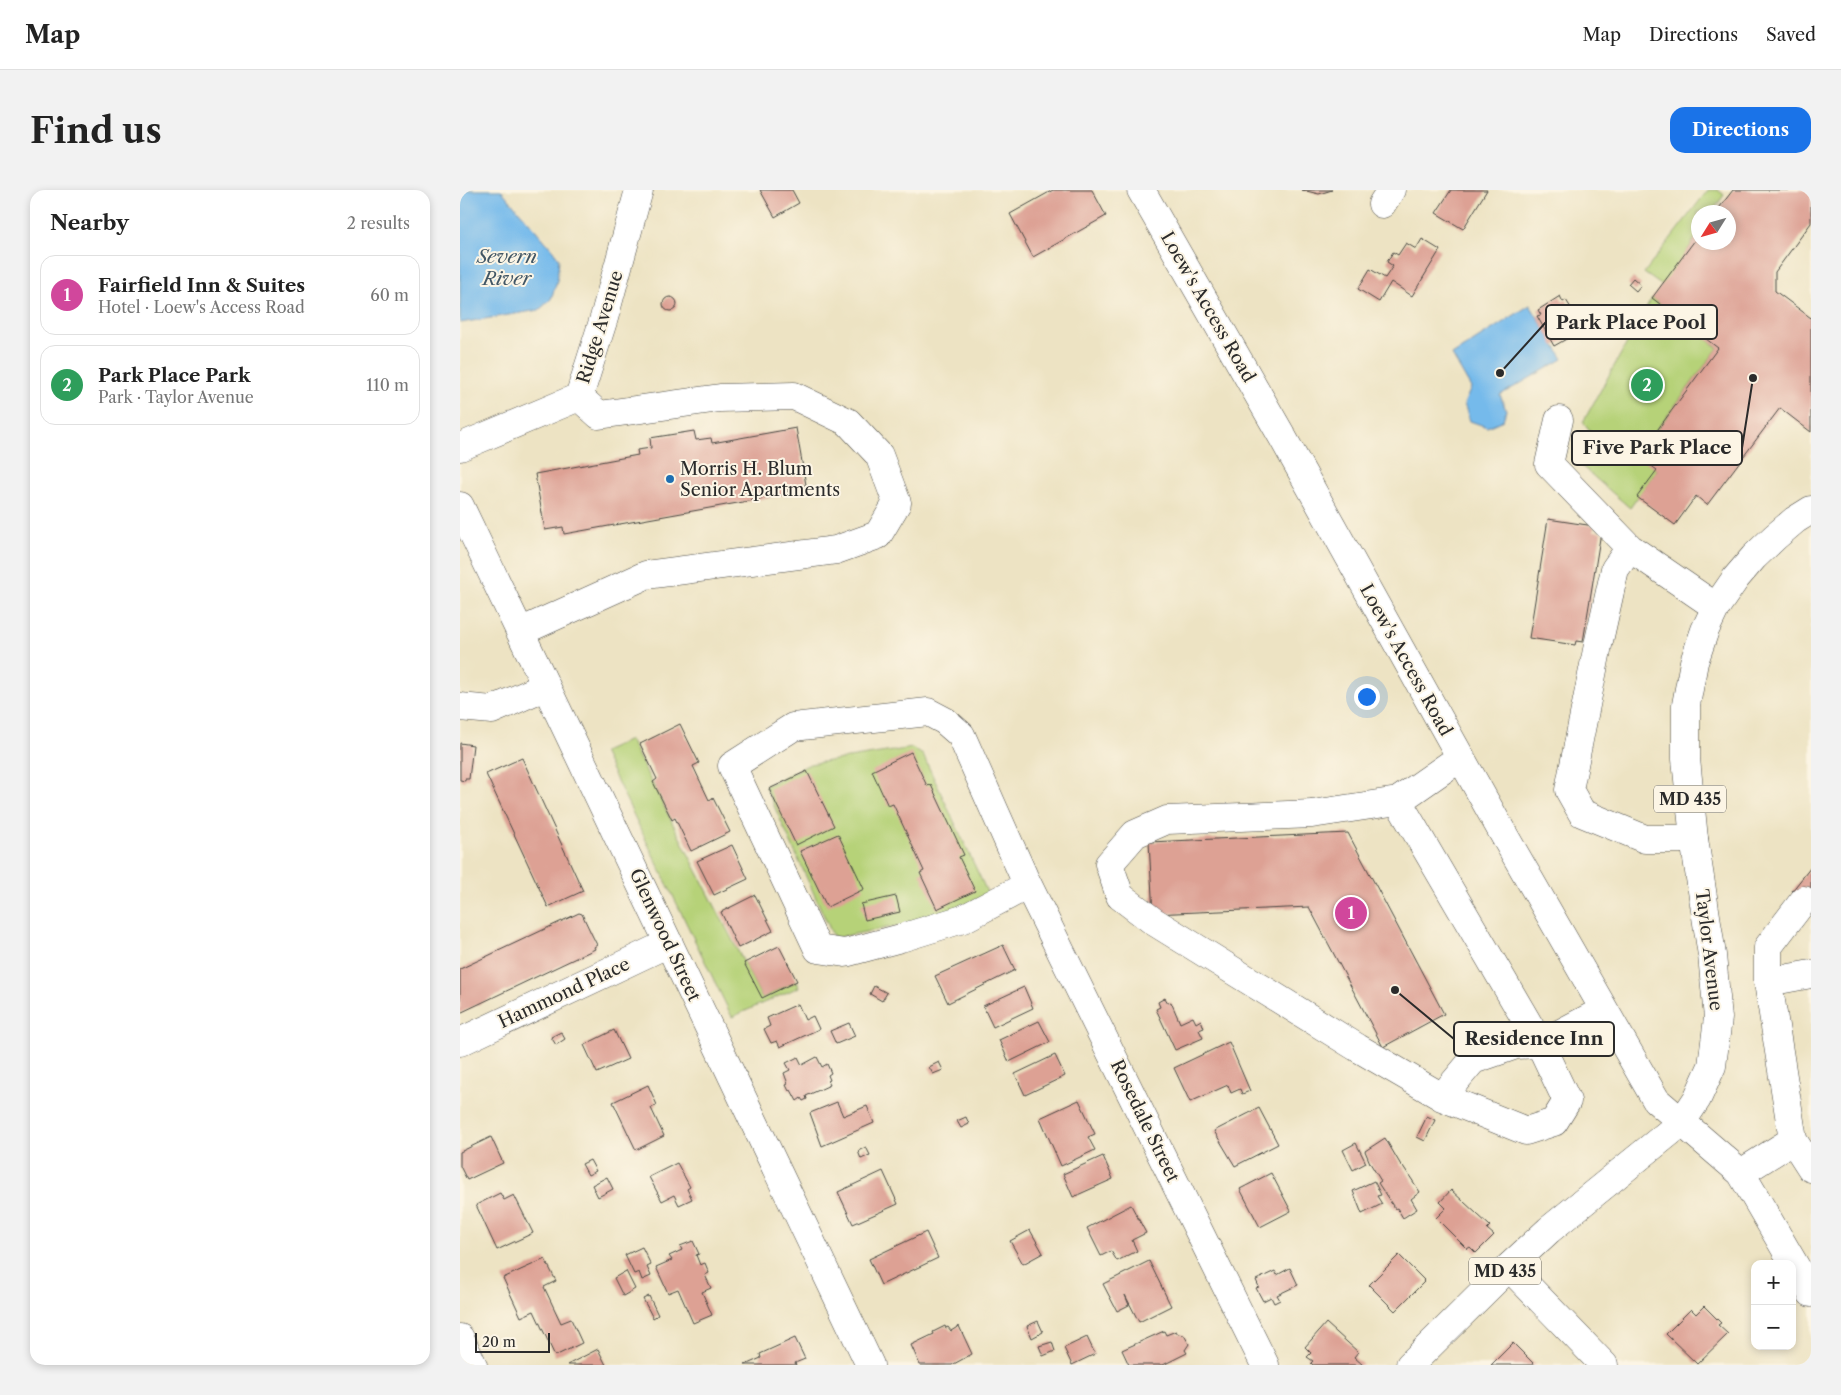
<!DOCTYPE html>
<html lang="en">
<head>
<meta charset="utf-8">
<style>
  :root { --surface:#fff; --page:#f2f2f2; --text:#222; --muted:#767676; --line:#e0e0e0; --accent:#1a73e8 }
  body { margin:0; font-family:"Libre Caslon Text",serif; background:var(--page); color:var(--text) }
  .controls { position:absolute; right:15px; bottom:15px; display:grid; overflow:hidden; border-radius:10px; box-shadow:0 2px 8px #0003 }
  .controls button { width:45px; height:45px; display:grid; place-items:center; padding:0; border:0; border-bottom:1px solid var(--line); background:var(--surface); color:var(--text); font:25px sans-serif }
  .compass { position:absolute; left:1231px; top:15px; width:45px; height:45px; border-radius:50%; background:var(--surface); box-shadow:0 2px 8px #0003; rotate:233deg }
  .scale { position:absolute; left:15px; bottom:12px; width:75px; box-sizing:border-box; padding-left:5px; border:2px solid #2b2b2b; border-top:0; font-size:14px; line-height:18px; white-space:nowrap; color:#2b2b2b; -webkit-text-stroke:4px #fcf5e5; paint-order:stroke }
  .you { position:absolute; left:906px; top:506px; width:18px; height:18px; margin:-12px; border:4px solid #fff; border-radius:50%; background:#1a73e8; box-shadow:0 0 0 8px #1a73e833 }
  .badge { display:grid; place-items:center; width:32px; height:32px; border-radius:50%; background:var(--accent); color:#fff; font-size:16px; font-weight:700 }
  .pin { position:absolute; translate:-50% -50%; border:2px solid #fff; box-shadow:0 1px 5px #0006 }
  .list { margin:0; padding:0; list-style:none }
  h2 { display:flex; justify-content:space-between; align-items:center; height:65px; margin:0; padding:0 20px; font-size:21px }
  h2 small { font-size:16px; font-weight:400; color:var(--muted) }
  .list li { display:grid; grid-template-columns:32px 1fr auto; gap:15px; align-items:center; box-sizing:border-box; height:80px; margin:0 10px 10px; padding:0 10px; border:1px solid var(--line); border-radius:15px }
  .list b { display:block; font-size:19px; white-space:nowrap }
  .list p { margin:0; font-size:16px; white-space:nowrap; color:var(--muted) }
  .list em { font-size:16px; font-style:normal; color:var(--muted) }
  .map { position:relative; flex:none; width:1351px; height:1175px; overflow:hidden; border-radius:15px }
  header { display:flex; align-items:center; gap:30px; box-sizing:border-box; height:70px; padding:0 25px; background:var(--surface); border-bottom:1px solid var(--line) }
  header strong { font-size:24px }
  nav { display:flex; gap:28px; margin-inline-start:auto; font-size:18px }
  .intro { display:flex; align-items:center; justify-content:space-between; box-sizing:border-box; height:120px; padding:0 30px }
  h1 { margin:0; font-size:35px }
  .button { padding:12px 22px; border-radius:15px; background:var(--accent); color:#fff; font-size:18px; font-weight:700 }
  main { display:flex; gap:30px; padding:0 30px }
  aside { flex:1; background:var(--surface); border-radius:15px; box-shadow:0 2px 8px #0003 }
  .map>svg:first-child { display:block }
</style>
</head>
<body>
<header>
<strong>Map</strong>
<nav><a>Map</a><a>Directions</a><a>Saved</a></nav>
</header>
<div class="intro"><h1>Find us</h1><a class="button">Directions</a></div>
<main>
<aside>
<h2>Nearby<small>2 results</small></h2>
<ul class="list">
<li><span class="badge" style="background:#d1479c">1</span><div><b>Fairfield Inn &amp; Suites</b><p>Hotel · Loew's Access Road</p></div><em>60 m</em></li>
<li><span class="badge" style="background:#2e9e5b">2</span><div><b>Park Place Park</b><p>Park · Taylor Avenue</p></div><em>110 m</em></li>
</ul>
</aside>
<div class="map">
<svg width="1351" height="1175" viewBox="0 0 1351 1175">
  <rect width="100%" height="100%" fill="#fcf5e5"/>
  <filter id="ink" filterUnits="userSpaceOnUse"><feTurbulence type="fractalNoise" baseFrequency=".02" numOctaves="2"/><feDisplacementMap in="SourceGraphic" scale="10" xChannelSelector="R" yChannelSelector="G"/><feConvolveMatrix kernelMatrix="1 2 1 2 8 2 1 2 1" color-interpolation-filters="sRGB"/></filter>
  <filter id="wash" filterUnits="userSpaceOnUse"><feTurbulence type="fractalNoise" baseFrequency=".0096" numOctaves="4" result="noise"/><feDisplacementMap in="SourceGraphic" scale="20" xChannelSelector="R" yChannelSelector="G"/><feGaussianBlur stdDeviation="1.12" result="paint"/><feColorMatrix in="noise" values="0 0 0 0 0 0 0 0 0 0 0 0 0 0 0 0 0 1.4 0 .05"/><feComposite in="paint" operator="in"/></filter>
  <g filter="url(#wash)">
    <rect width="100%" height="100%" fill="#ede3c3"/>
    <path fill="#b6d278" stroke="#707e52" d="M1248 0H1258L1264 5 1252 22H1238V44L1204 97 1184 83Z
      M1192 108 1258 158 1178 265 1197 280 1170 318 1118 273 1137 249 1123 232Z
      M170 550 302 808 337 791 339 797 272 827 143 562Z
      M452 558 463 565 528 704 479 728 374 748 305 596 350 574Z"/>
    <path fill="#75baeb" stroke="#50728b" d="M0 0H41L92 59 99 69 97 91 91 109 79 120 0 133Z
      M1070 115 1103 169 1040 205 1046 220 1043 230 1027 237 1010 231 1004 214 1011 198 992 165Z"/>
    <g id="blocks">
      <path fill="#dda194" d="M300 0H332L339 13 315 27Z
        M593 0H632L646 26 573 67 550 24Z
        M842 0H872L859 4Z
        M991 0H1027L1003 39 976 23Z
        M1273 0H1351V33L1315 82V101L1351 128V242L1320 218 1247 315 1236 306 1215 335 1177 307 1197 280 1178 266 1258 158 1192 108 1238 46V52H1268V22H1256Z
        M962 49 980 60 952 106 931 92 919 112 898 99 910 79 925 88 933 76 927 72 933 62 938 65 946 53 956 59Z
        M1173 88 1181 95 1176 101 1168 94Z
        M1100 106 1103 112 1106 110 1124 139 1094 156 1077 126 1081 125 1078 120Z
        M203 114a7 7 0 1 1 14 0a7 7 0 1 1-14 0Z
        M336 238 346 295 327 298 328 304 104 344 103 337 85 340 75 284 178 265 177 260 191 258 190 248 234 241 236 250 251 248 252 253Z
        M1088 329 1134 336V341L1141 342 1123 452 1116 451 1115 455 1069 448Z
        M220 534 239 573 233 576 249 610 253 608 270 642 231 661 215 628 212 630 193 592 197 589 180 554Z
        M0 553 13 555 9 589H5V591L0 590Z
        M451 562 467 596 471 595 504 665 499 667 515 701 477 719 460 683 464 681 433 614 428 616 412 581Z
        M62 568 123 701 88 717 26 584Z
        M347 581 374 636 336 655 309 599Z
        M888 643 984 824 923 857 849 717 693 724 689 652Z
        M378 644 404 699 367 717 340 661Z
        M272 655 288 689 254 705 237 671Z
        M1351 677V715L1332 701Z
        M295 705 313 741 278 758 261 722Z
        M436 706 440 722 405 730 401 714Z
        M119 723 122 724 131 743 137 755 134 757 135 759 0 823V779Z
        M543 755 555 780 488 813 475 786Z
        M319 756 337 791 302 808 284 773Z
        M414 796 427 803 422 811 410 804Z
        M564 797 573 818 533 837 523 816Z
        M705 808 708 813 711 812 720 833 733 827 736 833 741 830 744 838 739 840 743 848 715 860 696 819 700 817 698 812Z
        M338 814 345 830 353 826 359 839 320 857 317 851 311 853 304 839 310 836 307 828Z
        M579 831 590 852 549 872 539 850Z
        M389 833 395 846 376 854 370 841Z
        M154 840 168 869 137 883 124 855Z
        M101 842 105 849 96 855 91 847Z
        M769 852 790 901 782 904 780 899 771 903 768 895 730 912 714 878Z
        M595 865 605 886 565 905 555 884Z
        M338 867 342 875 357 867 362 877 367 874 371 883 368 885 370 890 368 891 370 895 346 906 347 909 343 911 341 908 337 911 331 900 329 901 326 895 328 894 324 883 330 880 326 873Z
        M479 872 483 880 473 884 469 877Z
        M188 895 197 915 191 918 204 946 176 960 153 912Z
        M619 910 635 944 628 947 635 960 601 976 580 928Z
        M377 912 383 926 407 916 414 933 362 956 350 923Z
        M799 918 818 954 775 976 754 941Z
        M967 926 975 930 965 951 957 947Z
        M506 927 509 934 501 938 497 931Z
        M31 947 43 973 7 990 0 976V962Z
        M925 948 942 977 943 976 960 1002 951 1009 957 1019 943 1028 937 1018 935 1019 918 993 921 991 910 973 905 961Z
        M896 953 906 973 893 980 883 960Z
        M406 957 410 965 401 969 398 961Z
        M643 966 653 989 613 1007 603 984Z
        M130 970 136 981 128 985 122 974Z
        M217 973 230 997 227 999 232 1009 219 1015 214 1005 202 1011 189 987Z
        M423 981 438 1014 393 1034 378 1002Z
        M811 983 831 1021 800 1037 780 999Z
        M147 987 153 999 138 1007 132 995Z
        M914 991 921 1005 917 1006 922 1014 902 1024 893 1001Z
        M991 1000 1030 1036 1027 1039 1034 1045 1016 1063 1010 1057 1007 1059 976 1028 986 1018 980 1012Z
        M40 1003 44 1010 54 1005 73 1043 37 1060 16 1015Z
        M671 1015 686 1043 672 1050 677 1061 657 1071 651 1061 641 1066 627 1038Z
        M570 1040 583 1063 563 1074 550 1051Z
        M466 1042 478 1068 421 1095 409 1069Z
        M233 1051 239 1064 236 1065 240 1075 245 1073 249 1083 245 1085 251 1098 242 1102 252 1125 233 1133 218 1099 208 1103 196 1077 212 1070 209 1066 222 1060 220 1056Z
        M182 1057 191 1075 187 1077 191 1086 182 1090 179 1082 174 1084 165 1065Z
        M939 1065 965 1091 935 1121 909 1095Z
        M85 1069 96 1091 84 1097 101 1133 111 1129 122 1153 95 1166 74 1121 61 1127 43 1088Z
        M689 1071 711 1116 679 1132 665 1105 669 1115 657 1121 643 1094Z
        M830 1078 838 1095 817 1105 820 1110 814 1113 811 1107 803 1111 796 1098 799 1097 796 1090 815 1081 817 1085Z
        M166 1081 175 1099 163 1106 154 1088Z
        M189 1106 198 1125 193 1128 183 1109Z
        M1244 1116 1261 1133 1258 1135 1268 1144 1237 1174 1206 1144 1231 1119 1236 1124Z
        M578 1131 583 1142 572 1148 567 1136Z
        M866 1133 898 1162 894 1167 903 1175H853L851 1173 853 1171 847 1167 851 1163 845 1157Z
        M485 1136 486 1138 488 1137 491 1141 499 1136 512 1164 492 1175H460L451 1155 474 1144 473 1142Z
        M704 1141 706 1145 716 1141 718 1144 724 1145 729 1154 725 1160 727 1163 703 1175H669L662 1160Z
        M627 1147 635 1164 612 1175 604 1158Z
        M335 1148 345 1169 335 1173 336 1175H285L301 1168 300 1164Z
        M592 1152 595 1161 583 1166 579 1156Z
        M1053 1153 1075 1175H1031Z
        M138 1159 146 1175H107Z"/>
    </g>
  </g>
  <g filter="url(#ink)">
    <use href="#blocks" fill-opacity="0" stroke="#484742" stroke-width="1"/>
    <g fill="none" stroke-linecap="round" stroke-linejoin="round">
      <defs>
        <path id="minor" d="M681 0 823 248 1040 638 1196 910 1281 983 1351 1103
          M922 14 931 0
          M1099 230 1089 274 1170 358
          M0 257 119 207 144 128 179 0
          M0 316 410 1175
          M60 442 186 385 376 360 418 345 437 313 419 265 388 232 334 206 260 208 139 225 119 207
          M0 517 32 520 86 496
          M938 611 1080 854 1107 911 1094 932 1066 941 982 907 898 858 693 731 660 706 649 674 675 644 707 630 852 624 938 611 1001 567
          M1234 649H1185L1122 623 1109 600 1138 455 1155 379 1170 358 1256 417
          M568 695 503 729 441 748 385 763 358 759 272 576 333 537 468 522 485 531 501 545 564 687 568 695 805 1175
          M1344 710 1308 757V792L1333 950 1351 978
          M1308 792 1351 784
          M0 852 209 753
          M982 907 1013 870 1056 855 1080 854 1144 820
          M1281 983 1333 950
          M1049 1077 1144 1175
          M0 1148 13 1175"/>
        <path id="major" d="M950 1175 1049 1077 1089 1040 1221 933 1237 909 1252 876 1258 828 1252 765 1234 649 1226 569V515L1234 472 1245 440 1256 417 1276 388 1294 367 1315 347 1335 330 1351 320"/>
      </defs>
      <use href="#minor" stroke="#484742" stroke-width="29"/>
      <use href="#major" stroke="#484742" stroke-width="29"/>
      <use href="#minor" stroke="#fff" stroke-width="28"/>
      <use href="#major" stroke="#fff" stroke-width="28"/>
    </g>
  </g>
  <circle fill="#1f6fb2" stroke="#fcf5e5" stroke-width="2" cx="210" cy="289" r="5"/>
  <g text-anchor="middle" stroke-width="4" stroke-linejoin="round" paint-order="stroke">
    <g fill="#fcf5e5" stroke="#6a6863" stroke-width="1">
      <rect x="1194" y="595.5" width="72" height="27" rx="4"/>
      <rect x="1009" y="1067.5" width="72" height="27" rx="4"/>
    </g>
    <g font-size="16" font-weight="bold" fill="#2b2b2b">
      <text x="1230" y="615">MD 435</text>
      <text x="1045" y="1087">MD 435</text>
    </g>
    <g font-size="18" fill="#2b2b2b" stroke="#fcf5e5">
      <text transform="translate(748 117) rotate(60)" y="6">Loew's Access Road</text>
      <text transform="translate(140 137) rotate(-73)" y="6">Ridge Avenue</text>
      <text transform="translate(946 470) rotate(61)" y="6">Loew's Access Road</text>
      <text transform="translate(205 745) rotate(65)" y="6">Glenwood Street</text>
      <text transform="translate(1249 760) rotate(83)" y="6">Taylor Avenue</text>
      <text transform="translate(104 803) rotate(-25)" y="6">Hammond Place</text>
      <text transform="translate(685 931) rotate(64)" y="6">Rosedale Street</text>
    </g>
    <g font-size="18" fill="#2b2b2b" stroke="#fcf5e5" text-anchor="start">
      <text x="220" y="285">Morris H. Blum<tspan x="220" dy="21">Senior Apartments</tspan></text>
    </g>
    <g font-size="19" font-style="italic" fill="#415665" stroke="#fcf5e5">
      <text x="47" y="73">Severn<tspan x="47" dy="22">River</tspan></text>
    </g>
  </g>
  <path fill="none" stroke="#2b2b2b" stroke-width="2" d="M1040 183L1086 132M1293 188L1282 258M935 800L994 849"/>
  <g fill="#2b2b2b" stroke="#fcf5e5" stroke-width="2">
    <circle cx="1040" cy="183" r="5"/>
    <circle cx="1293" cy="188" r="5"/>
    <circle cx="935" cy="800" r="5"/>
  </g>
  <g fill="#fcf5e5" stroke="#2b2b2b" stroke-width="2">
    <rect x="1086" y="115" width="171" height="34" rx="5"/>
    <rect x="1112" y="241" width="170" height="34" rx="5"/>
    <rect x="994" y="832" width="160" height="34" rx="5"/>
  </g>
  <g font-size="19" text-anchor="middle" font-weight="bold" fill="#2b2b2b">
    <text x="1171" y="139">Park Place Pool</text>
    <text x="1197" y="264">Five Park Place</text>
    <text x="1074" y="855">Residence Inn</text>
  </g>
</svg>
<div class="controls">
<button>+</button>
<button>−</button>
</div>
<svg class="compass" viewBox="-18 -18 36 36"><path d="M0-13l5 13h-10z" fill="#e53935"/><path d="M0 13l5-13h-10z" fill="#767676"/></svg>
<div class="scale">20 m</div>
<div class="you"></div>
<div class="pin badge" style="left:891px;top:723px;background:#d1479c">1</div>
<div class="pin badge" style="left:1187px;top:195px;background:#2e9e5b">2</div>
</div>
</main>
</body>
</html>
